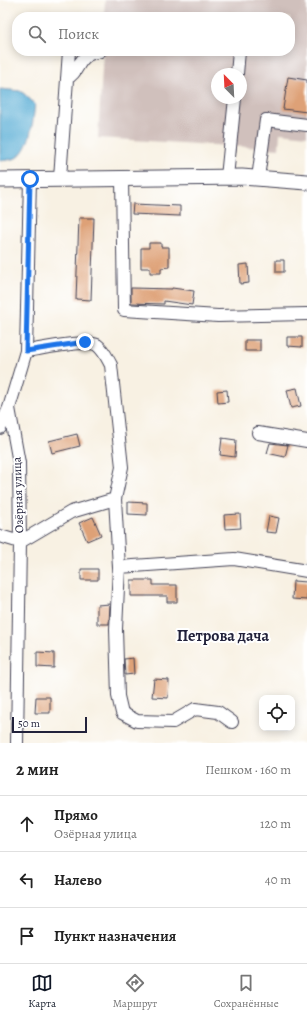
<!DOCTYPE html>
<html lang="ru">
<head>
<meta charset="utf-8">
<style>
  :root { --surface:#fff; --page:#f2f2f2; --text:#222; --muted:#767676; --line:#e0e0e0; --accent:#111827 }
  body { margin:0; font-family:Alegreya,serif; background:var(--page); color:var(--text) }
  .controls { position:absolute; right:12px; bottom:12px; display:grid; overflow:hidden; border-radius:8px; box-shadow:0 2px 10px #0003 }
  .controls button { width:36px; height:36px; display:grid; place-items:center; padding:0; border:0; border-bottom:1px solid var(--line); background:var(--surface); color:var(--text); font:20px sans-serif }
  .compass { position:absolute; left:211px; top:68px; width:36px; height:36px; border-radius:50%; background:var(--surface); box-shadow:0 2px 10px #0003; rotate:336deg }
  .scale { position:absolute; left:12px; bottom:10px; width:75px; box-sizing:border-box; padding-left:4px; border:2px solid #22223b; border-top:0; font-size:11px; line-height:14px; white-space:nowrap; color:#22223b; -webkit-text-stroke:3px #fff; paint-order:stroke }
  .stop { position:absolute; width:12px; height:12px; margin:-9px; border:3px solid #1a73e8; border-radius:50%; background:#fff }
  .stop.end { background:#1a73e8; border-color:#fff; box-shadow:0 1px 4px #0008 }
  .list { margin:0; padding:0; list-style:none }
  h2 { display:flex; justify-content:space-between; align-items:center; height:52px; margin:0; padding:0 16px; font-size:17px }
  h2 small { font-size:13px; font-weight:400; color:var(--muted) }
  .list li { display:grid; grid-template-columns:26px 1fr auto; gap:12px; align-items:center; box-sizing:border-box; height:56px; padding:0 16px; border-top:1px solid var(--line) }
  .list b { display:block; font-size:15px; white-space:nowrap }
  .list p { margin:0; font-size:13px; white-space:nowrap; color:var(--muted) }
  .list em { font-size:13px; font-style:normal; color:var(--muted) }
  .icon { flex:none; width:22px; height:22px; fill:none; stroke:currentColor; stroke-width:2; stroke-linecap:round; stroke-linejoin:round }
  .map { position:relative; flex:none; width:307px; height:743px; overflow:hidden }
  .search { position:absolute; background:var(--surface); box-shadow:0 2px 10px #0003; left:12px; right:12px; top:12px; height:44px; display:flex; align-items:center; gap:10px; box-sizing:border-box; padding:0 14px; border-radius:16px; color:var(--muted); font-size:15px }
  .sheet { height:220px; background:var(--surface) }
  nav { display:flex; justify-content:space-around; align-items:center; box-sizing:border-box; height:56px; border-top:1px solid var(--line); background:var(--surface); font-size:11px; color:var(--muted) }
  nav a { display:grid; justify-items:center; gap:2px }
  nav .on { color:var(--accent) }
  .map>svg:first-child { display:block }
</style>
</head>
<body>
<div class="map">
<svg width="307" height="743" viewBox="0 0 307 743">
  <rect width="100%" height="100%" fill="#fff"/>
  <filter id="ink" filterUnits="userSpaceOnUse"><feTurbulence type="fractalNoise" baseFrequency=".025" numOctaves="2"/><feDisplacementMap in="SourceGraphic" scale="8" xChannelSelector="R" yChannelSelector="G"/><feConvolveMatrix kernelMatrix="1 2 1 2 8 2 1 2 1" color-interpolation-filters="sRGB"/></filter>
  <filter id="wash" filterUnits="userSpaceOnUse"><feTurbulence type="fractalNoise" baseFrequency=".012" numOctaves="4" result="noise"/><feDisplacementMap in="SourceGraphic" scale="16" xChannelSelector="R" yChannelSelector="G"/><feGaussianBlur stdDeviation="0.9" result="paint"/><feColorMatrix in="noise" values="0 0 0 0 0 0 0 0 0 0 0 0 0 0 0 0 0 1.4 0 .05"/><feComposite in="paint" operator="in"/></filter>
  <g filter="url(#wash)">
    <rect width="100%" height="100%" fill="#f8f1e3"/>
    <path fill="#d0c0bc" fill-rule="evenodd" d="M105 0H307V136L280 133 279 149 98 138 103 51H290V17H104ZM217 74H241V98H217Z"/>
    <path fill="#5aaed5" stroke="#3e6888" d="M0 89 21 91 35 104C33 120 31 149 16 158 12 160 5 160 0 161Z"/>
    <g id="blocks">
      <path fill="#dea177" d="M288 77 307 80V112L283 109Z
        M133 204 180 206V216L132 214Z
        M79 218H94L91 300 76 299Z
        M149 243H161V247H169V267L161 268V273H150V268H141V248H149Z
        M276 260H284V272H276Z
        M248 264 249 283 240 284 239 265Z
        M131 288 172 289V288L194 291 192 305 164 301V304L131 303Z
        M287 337H302V347L287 346Z
        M245 340H260V351H245Z
        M297 388 301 406 291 408 287 390Z
        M227 390 228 402 218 403 217 391Z
        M77 434 80 446 52 453 49 441Z
        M222 438 236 440 235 457 220 455Z
        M270 443 288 445 285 457 267 453Z
        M128 502 147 503V515L128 514Z
        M240 514 241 528 225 529 224 515Z
        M269 516 279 518 276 533 266 532Z
        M93 517 101 535 87 541 79 523Z
        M81 569H98V580H81Z
        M131 580H153V585H177V602H167V596H131Z
        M293 581 307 582V600L292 599Z
        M110 604 109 624H97V605Z
        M37 652 54 653V668L37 667Z
        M133 658 134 674 125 675 124 659Z
        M154 679 169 680 168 698 152 697Z
        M36 697H50V713H35Z"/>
    </g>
  </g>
  <g filter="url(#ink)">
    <use href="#blocks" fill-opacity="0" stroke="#424154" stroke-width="1"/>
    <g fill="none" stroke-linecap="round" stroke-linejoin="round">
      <defs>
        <path id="minor" d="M237 74 239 51
          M67 78C77 74 78 60 88 55 91 53 97 52 100 51
          M227 177 235 98
          M60 178 69 51
          M122 178 124 310 218 316 307 314
          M258 178 266 120 307 125
          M26 351C41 349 86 339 97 345 104 350 107 358 111 365L122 467 115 499 119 567 116 629 118 696 122 713 137 721 173 722 195 709 218 712 232 722
          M0 428 9 408
          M258 433 307 441
          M0 536 20 542 71 512 115 499
          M119 567 234 559 307 571
          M17 743 20 542 19 463 9 408 26 351 30 179"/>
        <path id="major" d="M0 180 242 177 307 182"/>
      </defs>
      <use href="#minor" stroke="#424154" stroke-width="14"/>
      <use href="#major" stroke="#424154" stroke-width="17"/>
      <use href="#minor" stroke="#fff" stroke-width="12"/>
      <use href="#major" stroke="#fff" stroke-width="15"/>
    </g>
  </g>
  <g fill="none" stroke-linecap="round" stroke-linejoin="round" filter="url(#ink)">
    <path stroke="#1a73e8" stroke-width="5" d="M30 179 26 351 85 342"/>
  </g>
  <g text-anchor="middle" stroke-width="4" stroke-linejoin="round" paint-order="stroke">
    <g font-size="12" fill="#22223b" stroke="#fff">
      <text transform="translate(18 495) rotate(-92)" y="4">Озёрная улица</text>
    </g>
    <g font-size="16" font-weight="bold" fill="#22223b" stroke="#fff">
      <text x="223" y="641">Петрова дача</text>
    </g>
  </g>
</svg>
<div class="controls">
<button><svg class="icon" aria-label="locate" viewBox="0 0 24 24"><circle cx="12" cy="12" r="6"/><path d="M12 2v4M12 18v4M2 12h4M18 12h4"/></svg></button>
</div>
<svg class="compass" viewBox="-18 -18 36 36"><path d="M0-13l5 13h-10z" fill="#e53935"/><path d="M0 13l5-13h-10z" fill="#767676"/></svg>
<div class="scale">50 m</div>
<div class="stop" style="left:30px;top:179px"></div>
<div class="stop end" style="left:85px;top:342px"></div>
<div class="search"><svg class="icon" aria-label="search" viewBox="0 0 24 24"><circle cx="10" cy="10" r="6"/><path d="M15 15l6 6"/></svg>Поиск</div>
</div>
<section class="sheet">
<h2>2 мин<small>Пешком · 160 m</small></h2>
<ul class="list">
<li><svg class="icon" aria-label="ahead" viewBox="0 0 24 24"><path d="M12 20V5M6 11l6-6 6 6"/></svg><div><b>Прямо</b><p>Озёрная улица</p></div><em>120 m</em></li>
<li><svg class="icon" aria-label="left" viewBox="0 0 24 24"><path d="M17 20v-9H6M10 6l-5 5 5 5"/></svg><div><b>Налево</b></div><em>40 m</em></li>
<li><svg class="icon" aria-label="arrive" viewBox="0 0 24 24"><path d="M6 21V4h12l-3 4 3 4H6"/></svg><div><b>Пункт назначения</b></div></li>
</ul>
</section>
<nav>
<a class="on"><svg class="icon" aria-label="map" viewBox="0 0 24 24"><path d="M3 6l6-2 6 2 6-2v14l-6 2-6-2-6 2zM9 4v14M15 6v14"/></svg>Карта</a>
<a><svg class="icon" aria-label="directions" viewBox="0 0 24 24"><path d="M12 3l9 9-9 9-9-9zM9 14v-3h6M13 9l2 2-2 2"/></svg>Маршрут</a>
<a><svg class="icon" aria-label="saved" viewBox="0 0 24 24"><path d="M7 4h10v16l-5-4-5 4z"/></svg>Сохранённые</a>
</nav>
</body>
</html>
